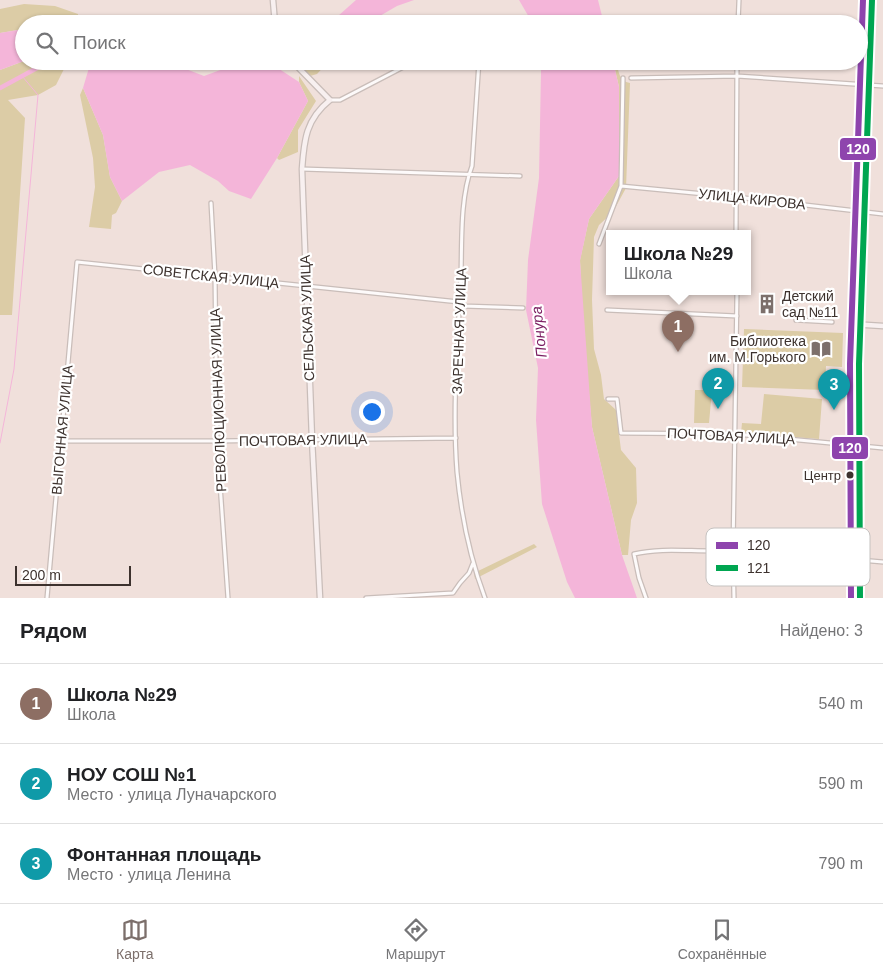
<!DOCTYPE html>
<html lang="ru">
<head>
<meta charset="utf-8">
<style>
  :root { --surface:#fff; --page:#f6f6f6; --text:#202124; --muted:#757577; --line:#e0e0e0; --accent:#7c6f6b }
  body { margin:0; font-family:Helvetica,sans-serif; background:var(--page); color:var(--text) }
  .scale { position:absolute; left:15px; bottom:12px; width:116px; box-sizing:border-box; padding-left:5px; border:2px solid #3d322e; border-top:0; font-size:14px; line-height:18px; white-space:nowrap; color:#3d322e; -webkit-text-stroke:4px #fff; paint-order:stroke }
  .you { position:absolute; left:371px; top:411px; width:18px; height:18px; margin:-12px; border:4px solid #fff; border-radius:50%; background:#1a73e8; box-shadow:0 0 0 8px #1a73e833 }
  .badge { display:grid; place-items:center; width:32px; height:32px; border-radius:50%; background:var(--accent); color:#fff; font-size:16px; font-weight:700 }
  .pin { position:absolute; translate:-50% -41px; filter:drop-shadow(0 1px 2px #0008) }
  .pin::after { content:''; position:absolute; top:26px; width:18px; height:15px; background:inherit; clip-path:polygon(0 0,100% 0,50% 100%) }
  .popup { position:absolute; left:606px; top:230px; width:145px; height:65px; box-sizing:border-box; display:grid; place-content:center; border-radius:0px; background:var(--surface); filter:drop-shadow(0 1px 4px #0005); font-size:16px; white-space:nowrap; color:var(--muted) }
  .popup b { font-size:19px; color:var(--text) }
  .popup::after { content:''; position:absolute; left:50%; top:100%; margin-left:-10px; border:10px solid transparent; border-top-color:var(--surface) }
  .list { margin:0; padding:0; list-style:none }
  h2 { display:flex; justify-content:space-between; align-items:center; height:65px; margin:0; padding:0 20px; font-size:21px }
  h2 small { font-size:16px; font-weight:400; color:var(--muted) }
  .list li { display:grid; grid-template-columns:32px 1fr auto; gap:15px; align-items:center; box-sizing:border-box; height:80px; padding:0 20px; border-top:1px solid var(--line) }
  .list b { display:block; font-size:19px; white-space:nowrap }
  .list p { margin:0; font-size:16px; white-space:nowrap; color:var(--muted) }
  .list em { font-size:16px; font-style:normal; color:var(--muted) }
  .icon { flex:none; width:28px; height:28px; fill:none; stroke:currentColor; stroke-width:2; stroke-linecap:round; stroke-linejoin:round }
  .map { position:relative; flex:none; width:883px; height:598px; overflow:hidden }
  .search { position:absolute; background:var(--surface); box-shadow:0 1px 4px #0004; left:15px; right:15px; top:15px; height:55px; display:flex; align-items:center; gap:12px; box-sizing:border-box; padding:0 18px; border-radius:28px; color:var(--muted); font-size:19px }
  .sheet { height:305px; background:var(--surface) }
  nav { display:flex; justify-content:space-around; align-items:center; box-sizing:border-box; height:70px; border-top:1px solid var(--line); background:var(--surface); font-size:14px; color:var(--muted) }
  nav a { display:grid; justify-items:center; gap:2px }
  nav .on { color:var(--accent) }
  .map>svg:first-child { display:block }
</style>
</head>
<body>
<div class="map">
<svg width="883" height="598" viewBox="0 0 883 598">
  <rect width="100%" height="100%" fill="#f0e0db"/>
  <path fill="#dccca6" d="M24 4 55 6 78 14V24H24V29L0 33V9Z
    M24 61H68L56 85 38 95 8 100 25 118 12 315H0V70Z
    M296 61 300 63 302 61H329L317 74 310 76Z
    M613 61H617C618 71 619 81 630 83L626 188 613 212 599 225 594 237 592 300 594 349 601 375 604 399 616 410 621 450 636 468 637 503 631 520 628 555H622L592 427 583 327 580 260 589 219 619 176V87Z
    M299 76 316 101 298 130V152L279 160 277 158 308 101 299 82Z
    M83 88 103 135 110 177 122 201 116 213 112 215 111 229 89 227 95 187 93 158 80 95Z
    M744 329 843 333 842 367 826 366 825 390 742 387Z
    M695 390H712L709 423H694Z
    M764 394 822 399 819 439 741 433 742 423 761 424Z
    M534 544 537 547 475 579 474 573Z"/>
  <path fill="#f4b5d9" d="M356 0H414L397 6 366 24H329Z
    M519 0H598L604 24H533Z
    M24 29V61L0 70V33Z
    M91 61H165L204 76 245 61H267L299 82 308 101 277 158 251 199 229 191 218 181 190 165 159 172 122 201 110 177 103 135 83 88Z
    M540 61H613L619 87V176L589 219 580 261 592 427 622 555 637 598H575L567 582 542 504 536 420 538 368 526 310 528 260 539 178 541 71Z"/>
  <g fill="none" stroke-linecap="round" stroke-linejoin="round">
    <path stroke="#f4b5d9" stroke-width="1" d="M0 443 14 369 38 95 22 76"/>
    <path stroke="#f4b5d9" stroke-width="4.5" d="M0 88 50 61"/>
    <defs>
      <path id="street" d="M738 24 739 0
        M479 61 472 166C460 198 462 241 461 275 458 340 452 407 457 472 461 514 470 558 485 598
        M631 78 737 76 883 86
        M330 100H340L415 61
        M302 169 520 176
        M621 186 736 197 883 214
        M211 203 215 276 217 441 228 598
        M736 233 737 61
        M599 244 621 186 623 78
        M607 310 737 316
        M796 320 832 322
        M608 399H617L621 433 735 434 883 448
        M61 441H217L456 438
        M47 598 77 262 459 302 463 306 523 308
        M366 598 453 593 460 583 469 573 473 563
        M646 598 639 578 634 554C659 548 685 551 711 551 768 552 826 557 883 562
        M734 598 733 552 737 291"/>
      <path id="secondary" d="M273 0 275 24
        M292 61 330 100C306 119 304 140 302 169L312 439 320 598
        M851 324 883 326
        M851 598 850 364 863 0"/>
    </defs>
    <use href="#street" stroke="#c9bdb9" stroke-width="5.5"/>
    <use href="#secondary" stroke="#c9bdb9" stroke-width="7"/>
    <use href="#street" stroke="#fdfafa" stroke-width="3"/>
    <use href="#secondary" stroke="#f8f0f0" stroke-width="4.5"/>
    <defs>
      <path id="bus-1" d="M851 598 850 364 863 0"/>
      <path id="bus-2" d="M860 598 859 364 872 0"/>
    </defs>
    <use href="#bus-1" stroke="#fff" stroke-width="10"/>
    <use href="#bus-2" stroke="#fff" stroke-width="10"/>
    <use href="#bus-1" stroke="#8e44ad" stroke-width="6"/>
    <use href="#bus-2" stroke="#00a651" stroke-width="6"/>
  </g>
  <defs>
    <symbol id="building-bare" viewBox="-9 -9 18 18"><path d="M-4-6H4V6H1V3H-1V6H-4ZM-2.5-4.3h1.7v1.8h-1.7ZM.8-4.3h1.7v1.8H.8ZM-2.5-1h1.7V.8h-1.7ZM.8-1h1.7V.8H.8Z" fill="#7c6f6b" stroke="#fff" stroke-width="2.5" paint-order="stroke"/></symbol>
    <symbol id="library-bare" viewBox="-9 -9 18 18"><path d="M-6-4Q-3-5.5-.7-3.5V5Q-3 3-6 4ZM6-4Q3-5.5 .7-3.5V5Q3 3 6 4Z" fill="#7c6f6b" stroke="#fff" stroke-width="2.5" paint-order="stroke"/></symbol>
  </defs>
  <g fill-rule="evenodd">
    <use href="#building-bare" x="753" y="290" width="28" height="28"/>
    <use href="#library-bare" x="807" y="335" width="28" height="28"/>
  </g>
  <circle fill="#3d322e" stroke="#fff" stroke-width="2" cx="850" cy="475" r="4.5"/>
  <g text-anchor="middle" stroke-width="4.5" stroke-linejoin="round" paint-order="stroke">
    <g font-size="13" fill="#3d322e" stroke="#fff" text-anchor="end">
      <text x="841" y="480">Центр</text>
    </g>
    <g font-size="14" fill="#3d322e" stroke="#fff">
      <text transform="translate(752 199) rotate(6)" y="5">УЛИЦА КИРОВА</text>
      <text transform="translate(211 276) rotate(6)" y="5">СОВЕТСКАЯ УЛИЦА</text>
      <text transform="translate(307 318) rotate(-92)" y="5">СЕЛЬСКАЯ УЛИЦА</text>
      <text transform="translate(459 331) rotate(-88)" y="5">ЗАРЕЧНАЯ УЛИЦА</text>
      <text transform="translate(218 400) rotate(-92)" y="5">РЕВОЛЮЦИОННАЯ УЛИЦА</text>
      <text transform="translate(62 430) rotate(-85)" y="5">ВЫГОННАЯ УЛИЦА</text>
      <text transform="translate(731 436) rotate(3)" y="5">ПОЧТОВАЯ УЛИЦА</text>
      <text transform="translate(303 440) rotate(-1)" y="5">ПОЧТОВАЯ УЛИЦА</text>
    </g>
    <g font-size="14" fill="#3d322e" stroke="#fff" text-anchor="start">
      <text x="782" y="301">Детский<tspan x="782" dy="16">сад №11</tspan></text>
      <text x="806" y="346" text-anchor="end">Библиотека<tspan x="806" dy="16">им. М.Горького</tspan></text>
    </g>
    <g font-size="15" font-style="italic" fill="#7a1d61" stroke="#fff">
      <text transform="translate(539 332) rotate(-96)" y="5">Понура</text>
    </g>
  </g>
  <rect x="706" y="528" width="164" height="58" rx="8" fill="#fff" stroke="#c5c2c0" stroke-width="1"/>
  <rect x="716" y="542" width="22" height="7" fill="#8e44ad"/>
  <rect x="716" y="565" width="22" height="6" fill="#00a651"/>
  <g font-size="14" fill="#3d322e">
    <text x="747" y="550">120</text>
    <text x="747" y="573">121</text>
  </g>
  <g stroke="#fff" stroke-width="2">
    <rect x="839" y="137" width="38" height="24" rx="5" fill="#8e44ad"/>
    <rect x="831" y="436" width="38" height="24" rx="5" fill="#8e44ad"/>
  </g>
  <g font-size="14" text-anchor="middle" font-weight="bold" fill="#fff">
    <text x="858" y="154">120</text>
    <text x="850" y="453">120</text>
  </g>
</svg>
<div class="scale">200 m</div>
<div class="you"></div>
<div class="pin badge" style="left:678px;top:352px;background:#8d6e63">1</div>
<div class="popup"><b>Школа №29</b>Школа</div>
<div class="pin badge" style="left:718px;top:409px;background:#0f9aa8">2</div>
<div class="pin badge" style="left:834px;top:410px;background:#0f9aa8">3</div>
<div class="search"><svg class="icon" aria-label="search" viewBox="0 0 24 24"><circle cx="10" cy="10" r="6"/><path d="M15 15l6 6"/></svg>Поиск</div>
</div>
<section class="sheet">
<h2>Рядом<small>Найдено: 3</small></h2>
<ul class="list">
<li><span class="badge" style="background:#8d6e63">1</span><div><b>Школа №29</b><p>Школа</p></div><em>540 m</em></li>
<li><span class="badge" style="background:#0f9aa8">2</span><div><b>НОУ СОШ №1</b><p>Место · улица Луначарского</p></div><em>590 m</em></li>
<li><span class="badge" style="background:#0f9aa8">3</span><div><b>Фонтанная площадь</b><p>Место · улица Ленина</p></div><em>790 m</em></li>
</ul>
</section>
<nav>
<a class="on"><svg class="icon" aria-label="map" viewBox="0 0 24 24"><path d="M3 6l6-2 6 2 6-2v14l-6 2-6-2-6 2zM9 4v14M15 6v14"/></svg>Карта</a>
<a><svg class="icon" aria-label="directions" viewBox="0 0 24 24"><path d="M12 3l9 9-9 9-9-9zM9 14v-3h6M13 9l2 2-2 2"/></svg>Маршрут</a>
<a><svg class="icon" aria-label="saved" viewBox="0 0 24 24"><path d="M7 4h10v16l-5-4-5 4z"/></svg>Сохранённые</a>
</nav>
</body>
</html>
